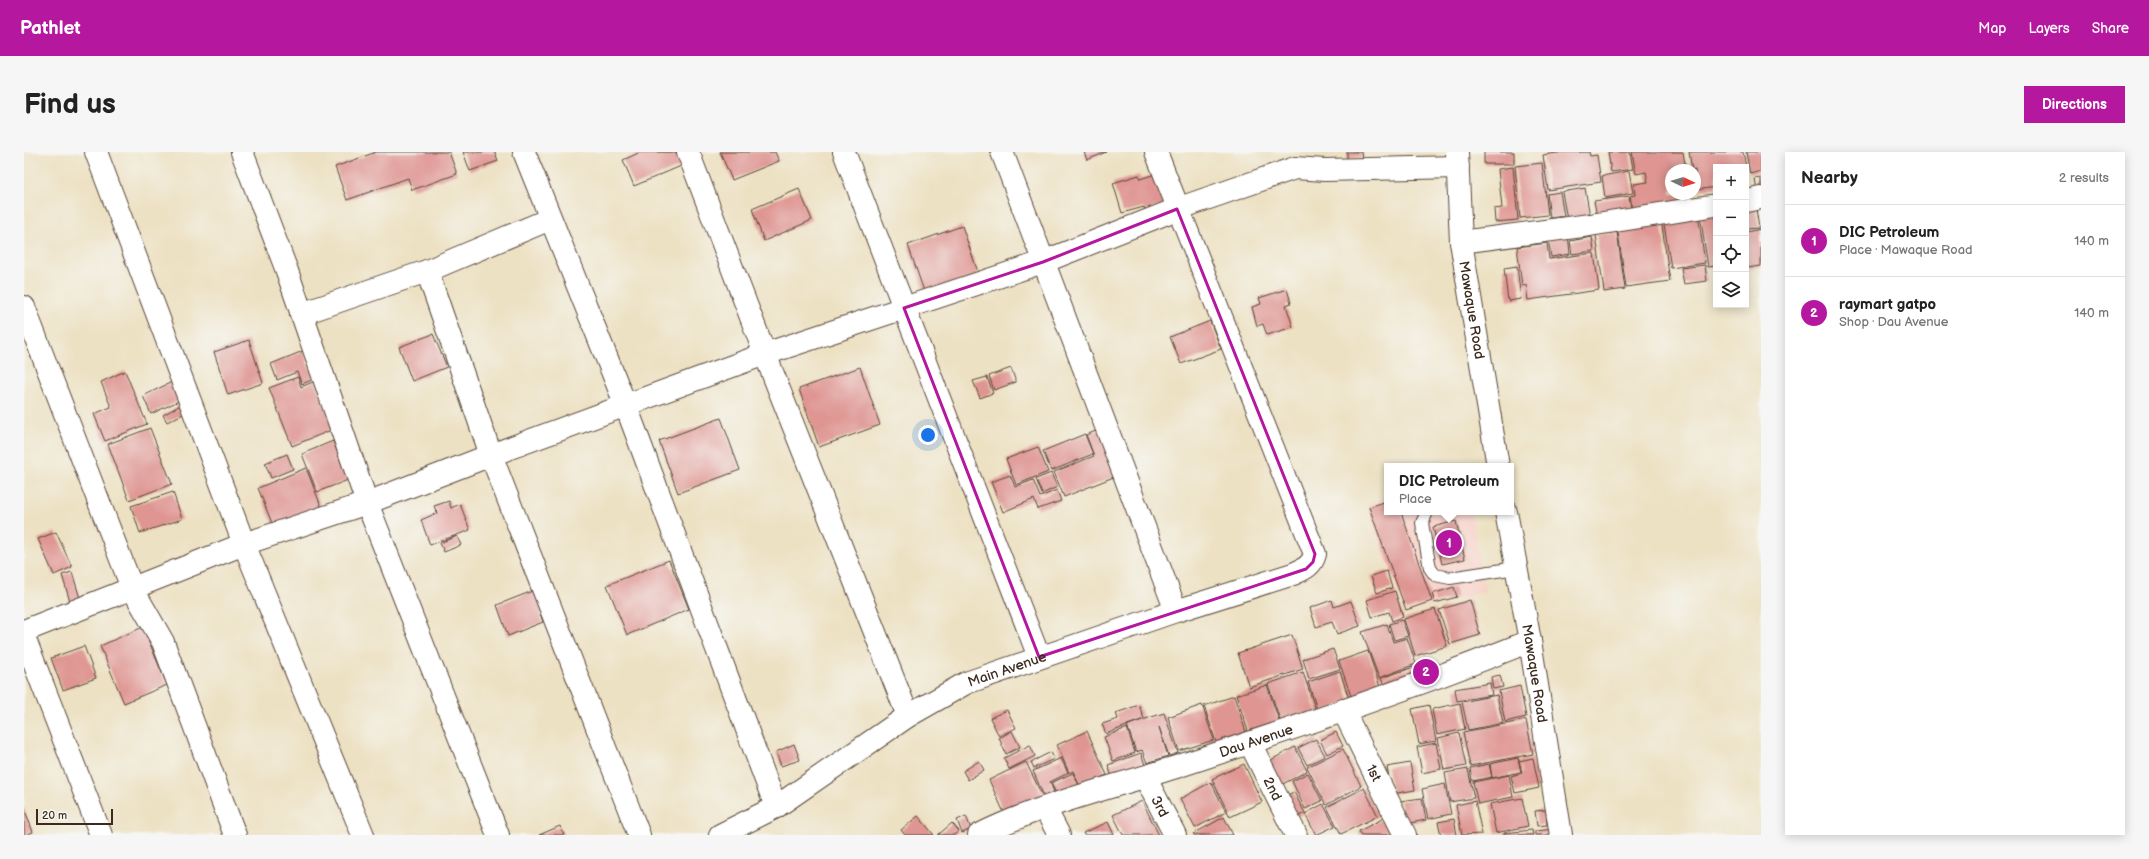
<!DOCTYPE html>
<html lang="en">
<head>
<meta charset="utf-8">
<style>
  :root { --surface:#fff; --page:#f6f6f6; --text:#222; --muted:#767676; --line:#e0e0e0; --accent:#b5179e }
  body { margin:0; font-family:"Balsamiq Sans",sans-serif; background:var(--page); color:var(--text) }
  .controls { position:absolute; right:12px; top:12px; display:grid; overflow:hidden; border-radius:0px; box-shadow:0 2px 10px #0003 }
  .controls button { width:36px; height:36px; display:grid; place-items:center; padding:0; border:0; border-bottom:1px solid var(--line); background:var(--surface); color:var(--text); font:20px sans-serif }
  .compass { position:absolute; left:1641px; top:12px; width:36px; height:36px; border-radius:50%; background:var(--surface); box-shadow:0 2px 10px #0003; rotate:94deg }
  .scale { position:absolute; left:12px; bottom:10px; width:77px; box-sizing:border-box; padding-left:4px; border:2px solid #3b2a1e; border-top:0; font-size:11px; line-height:14px; white-space:nowrap; color:#3b2a1e; -webkit-text-stroke:3px #f6f6f2; paint-order:stroke }
  .you { position:absolute; left:904px; top:283px; width:14px; height:14px; margin:-10px; border:3px solid #fff; border-radius:50%; background:#1a73e8; box-shadow:0 0 0 6px #1a73e833 }
  .badge { display:grid; place-items:center; width:26px; height:26px; border-radius:50%; background:var(--accent); color:#fff; font-size:13px; font-weight:700 }
  .pin { position:absolute; translate:-50% -50%; border:2px solid #fff; box-shadow:0 1px 4px #0006 }
  .popup { position:absolute; left:1360px; top:311px; width:130px; height:52px; box-sizing:border-box; display:grid; place-content:center; border-radius:0px; background:var(--surface); filter:drop-shadow(0 1px 3px #0005); font-size:13px; white-space:nowrap; color:var(--muted) }
  .popup b { font-size:15px; color:var(--text) }
  .popup::after { content:''; position:absolute; left:50%; top:100%; margin-left:-8px; border:8px solid transparent; border-top-color:var(--surface) }
  .list { margin:0; padding:0; list-style:none }
  h2 { display:flex; justify-content:space-between; align-items:center; height:52px; margin:0; padding:0 16px; font-size:17px }
  h2 small { font-size:13px; font-weight:400; color:var(--muted) }
  .list li { display:grid; grid-template-columns:26px 1fr auto; gap:12px; align-items:center; box-sizing:border-box; height:72px; padding:0 16px; border-top:1px solid var(--line) }
  .list b { display:block; font-size:15px; white-space:nowrap }
  .list p { margin:0; font-size:13px; white-space:nowrap; color:var(--muted) }
  .list em { font-size:13px; font-style:normal; color:var(--muted) }
  .icon { flex:none; width:22px; height:22px; fill:none; stroke:currentColor; stroke-width:2; stroke-linecap:round; stroke-linejoin:round }
  .map { position:relative; flex:none; width:1737px; height:683px; overflow:hidden; border-radius:0px }
  header { display:flex; align-items:center; gap:24px; box-sizing:border-box; height:56px; padding:0 20px; background:var(--accent); color:#fff }
  header strong { font-size:19px }
  nav { display:flex; gap:22px; margin-inline-start:auto; font-size:14px }
  .intro { display:flex; align-items:center; justify-content:space-between; box-sizing:border-box; height:96px; padding:0 24px }
  h1 { margin:0; font-size:28px }
  .button { padding:10px 18px; border-radius:0px; background:var(--accent); color:#fff; font-size:14px; font-weight:700 }
  main { display:flex; gap:24px; padding:0 24px }
  aside { flex:1; background:var(--surface); border-radius:0px; box-shadow:0 2px 10px #0003 }
  .map>svg:first-child { display:block }
</style>
</head>
<body>
<header>
<strong>Pathlet</strong>
<nav><a>Map</a><a>Layers</a><a>Share</a></nav>
</header>
<div class="intro"><h1>Find us</h1><a class="button">Directions</a></div>
<main>
<div class="map">
<svg width="1737" height="683" viewBox="0 0 1737 683">
  <rect width="100%" height="100%" fill="#f6f6f2"/>
  <filter id="ink" filterUnits="userSpaceOnUse"><feTurbulence type="fractalNoise" baseFrequency=".025" numOctaves="2"/><feDisplacementMap in="SourceGraphic" scale="8" xChannelSelector="R" yChannelSelector="G"/><feConvolveMatrix kernelMatrix="1 2 1 2 8 2 1 2 1" color-interpolation-filters="sRGB"/></filter>
  <filter id="wash" filterUnits="userSpaceOnUse"><feTurbulence type="fractalNoise" baseFrequency=".012" numOctaves="4" result="noise"/><feDisplacementMap in="SourceGraphic" scale="16" xChannelSelector="R" yChannelSelector="G"/><feGaussianBlur stdDeviation="0.9" result="paint"/><feColorMatrix in="noise" values="0 0 0 0 0 0 0 0 0 0 0 0 0 0 0 0 0 1.4 0 .05"/><feComposite in="paint" operator="in"/></filter>
  <g filter="url(#wash)">
    <rect width="100%" height="100%" fill="#ede1c3"/>
    <path fill="#f7d1c8" d="M1363 345V360H1447L1461 440 1381 460 1343 353Z"/>
    <g id="blocks">
      <path fill="#df9693" d="M352 0H425L433 22 388 38 384 26 323 48 311 15Z
        M439 0H471L474 9 446 19Z
        M617 0H659L664 11 610 34 599 8Z
        M696 0H751L755 9 708 28Z
        M1060 0H1082L1063 8Z
        M1323 0H1337L1338 6 1323 7Z
        M1460 0H1490V12H1460Z
        M1539 0H1565L1566 4 1573 3 1577 30 1524 38 1519 3Z
        M1584 0H1606L1609 17 1587 20Z
        M1608 0H1659L1662 18H1647V42H1666L1667 47 1610 64 1606 44 1611 43 1610 32 1624 30 1622 20 1612 22Z
        M1665 0H1719L1722 15H1692V35L1672 38 1671 18H1668Z
        M1722 0H1737V19L1726 22Z
        M1518 11 1524 63 1496 66 1491 14Z
        M1489 15 1494 68 1471 70 1470 57 1478 56 1474 17Z
        M1605 19 1609 41 1581 46 1578 24Z
        M1131 22 1141 53 1121 59 1120 55 1098 61 1089 31 1115 23 1116 27Z
        M1737 26V45L1734 46 1731 27Z
        M1561 36 1567 70 1544 73 1538 40Z
        M775 37 788 68 740 89 728 57Z
        M1536 40 1540 64 1526 66 1523 42Z
        M1605 44 1608 64 1574 69 1570 49Z
        M1732 57 1735 76 1722 77V58Z
        M1692 60V114L1684 115 1676 62Z
        M1674 61 1681 111 1647 116 1639 66Z
        M1637 67 1646 129 1602 135 1593 74Z
        M938 74 956 126 902 145 884 93Z
        M1737 77V114L1723 116 1722 80Z
        M1593 80 1601 137 1580 140 1572 83Z
        M1544 83 1546 102 1527 105 1524 86Z
        M1568 85 1570 99 1548 102 1546 89Z
        M1523 91 1525 107 1570 101 1575 138 1504 148 1502 133 1498 134 1493 95Z
        M1681 113 1683 129 1660 132 1657 116Z
        M1493 114 1497 147 1484 149 1480 116Z
        M1263 137 1267 151 1262 153 1269 175 1243 183 1239 172 1233 174 1228 155 1237 152 1235 146Z
        M1186 169 1197 197 1157 212 1146 185Z
        M409 182 423 215 388 229 375 195Z
        M225 188 239 231 204 243 190 200Z
        M279 199 290 227 278 232 273 220 253 228 247 212Z
        M836 215 856 273 795 295 775 237Z
        M987 216 992 230 970 238 965 224Z
        M101 219 123 272 81 289 70 262 87 255 77 230Z
        M274 225 277 235 291 229 310 277 268 294 245 236Z
        M963 225 969 241 956 246 949 229Z
        M154 227 163 245 127 262 119 244Z
        M160 251 165 259 143 270 139 263Z
        M697 266 716 318 654 341 635 289Z
        M126 276 148 332 105 348 84 292Z
        M1079 276 1097 322 1040 345 1030 320 1070 304 1062 283Z
        M1061 282 1069 302 1027 319 1019 299Z
        M309 289 324 328 293 340 278 302Z
        M1014 295 1024 320 992 333 982 307Z
        M263 302 269 317 247 326 241 311Z
        M282 316 299 359 251 379 234 336Z
        M1027 321 1033 335 1018 342 1012 327Z
        M986 323 991 335 1009 328 1016 345 1033 338 1037 349 1014 357 1010 347 979 360 967 330Z
        M149 340 158 367 116 381 107 354Z
        M425 349 427 356 436 352 446 378 406 393 397 368 413 361 410 354Z
        M1363 349V360H1377L1408 449 1382 458 1345 355Z
        M1432 369 1441 407 1418 412 1409 375Z
        M32 380 48 415 30 423 14 387Z
        M433 384 437 393 420 400 416 391Z
        M645 408 665 457 603 483 583 433Z
        M1363 419 1368 436 1353 441 1347 424Z
        M48 420 58 453 48 456 38 423Z
        M1430 435 1433 445 1411 451 1408 442Z
        M516 436 524 458 516 461 519 470 484 484 473 453Z
        M1371 439 1379 465 1368 469 1365 460 1348 465 1343 448Z
        M1308 448 1310 455 1327 449 1336 474 1313 482 1308 470 1292 475 1286 456Z
        M1446 448 1456 483 1426 492 1415 458Z
        M1411 457 1423 494 1391 504 1380 467Z
        M1378 468 1384 484 1370 488 1365 472Z
        M1363 472 1369 490 1383 486 1392 512 1355 526 1338 480Z
        M119 475 143 533 100 551 76 494Z
        M1268 483 1279 517 1225 535 1214 501Z
        M60 494 72 526 39 538 27 506Z
        M1309 497 1316 517 1285 527 1279 507Z
        M1344 499 1358 541 1329 550 1315 509Z
        M1390 515 1394 529 1362 539 1357 526Z
        M1316 519 1326 550 1294 560 1284 530Z
        M1279 520 1294 565 1259 577 1244 532Z
        M1476 523 1479 535 1469 537 1467 525Z
        M1466 531 1468 543 1433 549 1431 537Z
        M1243 533 1257 574 1226 585 1212 543Z
        M1496 534 1502 565 1481 570 1475 539Z
        M1473 543 1479 571 1444 578 1438 550Z
        M1210 544 1223 583 1193 593 1180 554Z
        M1436 551 1441 577 1413 583 1408 557Z
        M1115 553 1120 567 1082 582 1078 572 1094 567 1092 561Z
        M1178 553 1190 588 1155 599 1144 565Z
        M1405 553 1412 589 1395 592 1388 557Z
        M983 558 992 576 975 584 966 566Z
        M1140 561 1154 601 1145 604 1135 575 1144 604 1123 611 1118 598 1112 600 1103 573Z
        M1502 568 1509 602 1446 614 1439 580Z
        M1103 576 1111 601 1089 609 1080 585Z
        M988 579 996 595 982 602 975 586Z
        M1063 579 1083 623 1056 635 1049 619 1045 621 1033 593Z
        M1312 580 1319 594 1303 602 1296 588Z
        M1435 581 1442 614 1420 618 1414 586Z
        M1292 587 1301 604 1283 613 1274 596Z
        M1412 591 1417 617 1398 621 1393 595Z
        M770 592 776 608 757 614 752 600Z
        M1006 593 1011 604 985 617 980 606Z
        M1271 595 1283 619 1257 633 1245 609Z
        M1319 597 1337 634 1302 653 1283 615Z
        M1027 600 1030 607 1010 616 1007 610Z
        M1117 601 1121 613 1088 625 1084 613Z
        M1037 606 1044 621 1026 630 1032 645 1022 649 1009 619Z
        M1494 606 1497 620 1468 626 1466 612Z
        M1509 606 1515 636 1491 641 1487 624 1498 621 1495 609Z
        M955 609 960 618 944 628 939 619Z
        M1002 610 1020 647 982 665 965 628Z
        M1386 611 1391 638 1368 642 1363 615Z
        M1220 612 1238 650 1206 665 1188 627Z
        M1465 612 1468 625 1448 629 1446 616Z
        M1444 617 1450 646 1426 650 1421 621Z
        M1049 621 1056 635 1034 645 1027 631Z
        M1284 621 1298 649 1281 657 1268 629Z
        M1485 623 1489 645 1454 652 1449 630Z
        M1187 630 1202 660 1171 676 1156 647Z
        M1421 632 1427 662 1404 667 1398 637Z
        M1340 636 1354 664 1317 682 1303 655Z
        M1270 640 1281 661 1268 667 1257 646Z
        M1398 646 1402 668 1381 672 1376 649Z
        M1498 646 1504 674 1472 681 1466 652Z
        M1118 649 1135 683H1099L1089 663Z
        M1451 649 1458 682 1438 683 1432 653Z
        M1299 652 1311 674 1292 683 1281 662Z
        M0 656 9 680 2 683H0Z
        M1522 658 1523 673 1513 674 1511 659Z
        M1368 662 1379 683H1337L1335 679Z
        M894 664 910 683H881L877 678Z
        M942 664 947 677 938 681 933 668Z
        M1200 665 1209 683H1170L1169 682Z
        M1430 667 1433 683H1417L1414 670Z
        M1084 670 1090 683H1060L1059 681Z
        M928 671 935 679 930 683H914Z
        M536 674 540 683H515Z
        M1531 677V683H1511V679Z
        M1508 678 1509 683H1480V681Z"/>
    </g>
  </g>
  <g filter="url(#ink)">
    <use href="#blocks" fill-opacity="0" stroke="#564537" stroke-width="1"/>
    <g fill="none" stroke-linecap="round" stroke-linejoin="round">
      <defs>
        <path id="lane" d="M1403 360 1398 371 1406 416 1411 423 1426 426 1492 416"/>
        <g id="street">
          <path d="M72 0 220 392 339 683"/>
          <path d="M218 0 263 119 343 351 474 683"/>
          <path d="M500 0 602 254 752 655"/>
          <path d="M664 0 741 202 884 564"/>
          <path d="M820 0 1015 505"/>
          <path d="M978 0 1152 459"/>
          <path d="M1722 49 1737 46"/>
          <path d="M1437 90 1566 73 1692 53"/>
          <path d="M403 119 467 303 615 683"/>
          <path d="M0 155 108 436 139 490 211 683"/>
          <path d="M277 162 403 119 526 67"/>
          <path d="M0 479 220 392 343 351 467 303 741 202 1019 110 1153 57 1271 16 1301 18 1434 15"/>
          <path d="M0 485 77 683"/>
          <path id="s1" d="M1319 558 1381 683"/>
          <path id="s2" d="M1226 591 1272 683"/>
          <path id="s3" d="M1121 625 1151 683"/>
          <path d="M1021 656 1035 683"/>
          <path id="s4" d="M696 683 752 655 884 564 942 531 1152 459 1269 422C1280 417 1288 414 1291 402L1132 0"/>
          <path id="s5" d="M955 683C1019 651 1091 635 1158 613 1275 575 1392 535 1506 489"/>
        </g>
        <g id="secondary">
          <path id="s6" d="M1433 0 1437 90 1474 314"/>
          <path id="s7" d="M1482 360 1506 489 1537 683"/>
        </g>
      </defs>
      <use href="#lane" stroke="#564537" stroke-width="14"/>
      <use href="#street" stroke="#564537" stroke-width="24"/>
      <use href="#secondary" stroke="#564537" stroke-width="24"/>
      <use href="#lane" stroke="#fff" stroke-width="12"/>
      <use href="#street" stroke="#fff" stroke-width="22"/>
      <use href="#secondary" stroke="#fff" stroke-width="22"/>
    </g>
  </g>
  <path fill="none" stroke="#b5179e" stroke-width="3" stroke-linejoin="round" d="M1153 57 1291 402 1289 410 1282 417 1015 505 880 156 1019 110Z"/>
  <g text-anchor="middle" stroke-width="3" stroke-linejoin="round" paint-order="stroke">
    <g font-size="14" fill="#3b2a1e" stroke="#f6f6f2">
      <text dy="5" stroke="none"><textPath href="#s6" startOffset="159">Mawaque Road</textPath></text>
      <text dy="5" stroke="none"><textPath href="#s4" startOffset="333">Main Avenue</textPath></text>
      <text dy="5" stroke="none"><textPath href="#s7" startOffset="164">Mawaque Road</textPath></text>
      <text dy="5" stroke="none"><textPath href="#s5" startOffset="293">Dau Avenue</textPath></text>
      <text dy="5" stroke="none"><textPath href="#s1" startOffset="70">1st</textPath></text>
      <text dy="5" stroke="none"><textPath href="#s2" startOffset="51">2nd</textPath></text>
      <text dy="5" stroke="none"><textPath href="#s3" startOffset="33">3rd</textPath></text>
    </g>
  </g>
</svg>
<div class="controls">
<button>+</button>
<button>−</button>
<button><svg class="icon" aria-label="locate" viewBox="0 0 24 24"><circle cx="12" cy="12" r="6"/><path d="M12 2v4M12 18v4M2 12h4M18 12h4"/></svg></button>
<button><svg class="icon" aria-label="layers" viewBox="0 0 24 24"><path d="M12 4l9 5-9 5-9-5zM3 14l9 5 9-5"/></svg></button>
</div>
<svg class="compass" viewBox="-18 -18 36 36"><path d="M0-13l5 13h-10z" fill="#e53935"/><path d="M0 13l5-13h-10z" fill="#767676"/></svg>
<div class="scale">20 m</div>
<div class="you"></div>
<div class="pin badge" style="left:1425px;top:391px">1</div>
<div class="popup"><b>DIC Petroleum</b>Place</div>
<div class="pin badge" style="left:1402px;top:520px">2</div>
</div>
<aside>
<h2>Nearby<small>2 results</small></h2>
<ul class="list">
<li><span class="badge">1</span><div><b>DIC Petroleum</b><p>Place · Mawaque Road</p></div><em>140 m</em></li>
<li><span class="badge">2</span><div><b>raymart gatpo</b><p>Shop · Dau Avenue</p></div><em>140 m</em></li>
</ul>
</aside>
</main>
</body>
</html>
